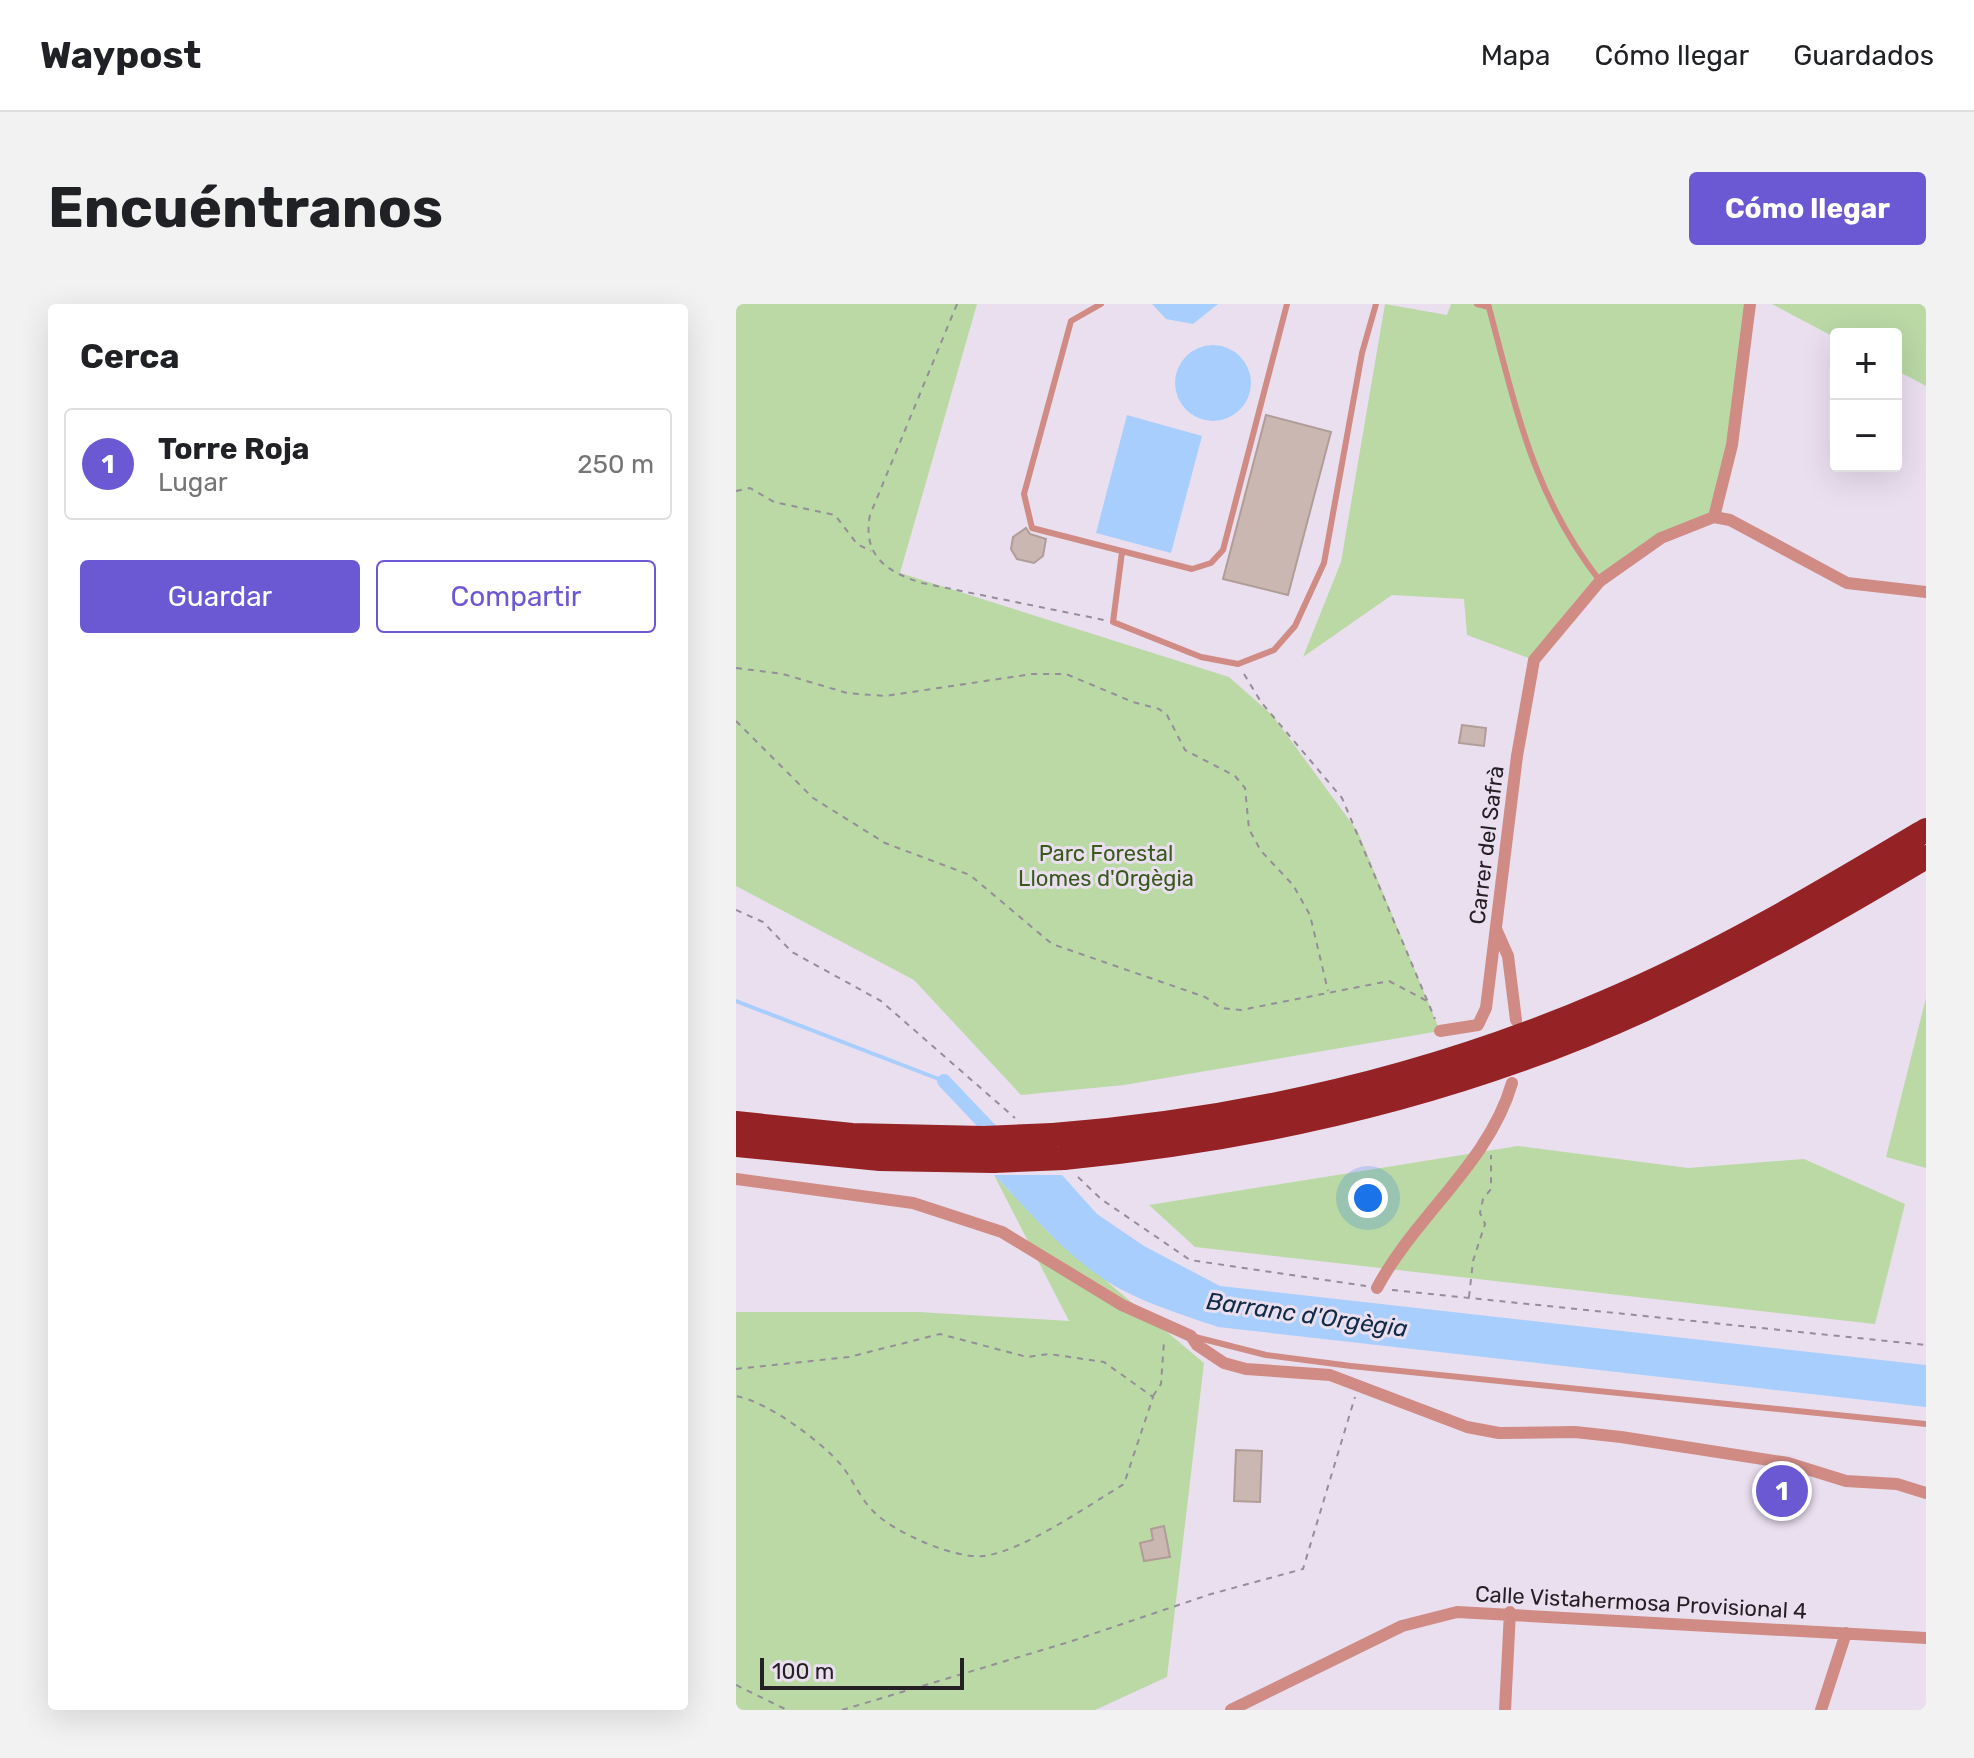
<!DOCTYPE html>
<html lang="es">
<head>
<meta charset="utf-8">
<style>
  :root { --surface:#fff; --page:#f2f2f2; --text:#202124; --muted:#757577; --line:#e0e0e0; --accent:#6b59d3 }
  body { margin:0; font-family:Rubik,sans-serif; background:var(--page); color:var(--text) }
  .controls { position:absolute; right:24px; top:24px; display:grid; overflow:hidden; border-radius:8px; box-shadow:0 8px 32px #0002 }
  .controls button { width:72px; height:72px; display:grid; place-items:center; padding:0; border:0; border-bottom:2px solid var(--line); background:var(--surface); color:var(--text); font:40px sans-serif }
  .scale { position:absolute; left:24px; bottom:20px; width:204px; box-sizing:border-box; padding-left:8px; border:4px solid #242025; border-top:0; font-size:22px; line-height:28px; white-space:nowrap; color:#242025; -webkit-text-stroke:6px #eadfef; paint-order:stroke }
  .you { position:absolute; left:632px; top:894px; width:28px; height:28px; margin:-20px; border:6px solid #fff; border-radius:50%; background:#1a73e8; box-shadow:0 0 0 12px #1a73e833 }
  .badge { display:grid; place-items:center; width:52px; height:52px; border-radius:50%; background:var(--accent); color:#fff; font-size:26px; font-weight:700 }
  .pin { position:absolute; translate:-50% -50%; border:4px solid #fff; box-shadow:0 2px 8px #0006 }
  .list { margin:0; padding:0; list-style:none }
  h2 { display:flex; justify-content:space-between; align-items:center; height:104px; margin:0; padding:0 32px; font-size:34px }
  h2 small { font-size:26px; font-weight:400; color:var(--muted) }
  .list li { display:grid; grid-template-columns:52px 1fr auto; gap:24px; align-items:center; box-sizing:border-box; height:112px; margin:0 16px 16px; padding:0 16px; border:2px solid var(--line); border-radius:8px }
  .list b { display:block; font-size:30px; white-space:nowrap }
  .list p { margin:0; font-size:26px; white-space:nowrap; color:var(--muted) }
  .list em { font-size:26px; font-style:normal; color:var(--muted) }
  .actions { display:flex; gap:16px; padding:24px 32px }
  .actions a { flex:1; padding:18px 0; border:2px solid var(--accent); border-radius:8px; text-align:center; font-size:28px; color:var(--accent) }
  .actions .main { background:var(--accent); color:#fff }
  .map { position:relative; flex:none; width:1190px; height:1406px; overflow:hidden; border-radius:8px }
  header { display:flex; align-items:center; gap:48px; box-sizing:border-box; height:112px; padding:0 40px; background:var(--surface); border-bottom:2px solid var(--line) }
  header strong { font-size:38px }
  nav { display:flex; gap:44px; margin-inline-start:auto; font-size:28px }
  .intro { display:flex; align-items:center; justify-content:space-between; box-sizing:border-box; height:192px; padding:0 48px }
  h1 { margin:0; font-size:56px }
  .button { padding:20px 36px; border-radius:8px; background:var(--accent); color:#fff; font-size:28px; font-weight:700 }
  main { display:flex; gap:48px; padding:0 48px }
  aside { flex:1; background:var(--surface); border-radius:8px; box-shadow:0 8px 32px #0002 }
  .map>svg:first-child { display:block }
</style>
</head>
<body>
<header>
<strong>Waypost</strong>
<nav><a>Mapa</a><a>Cómo llegar</a><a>Guardados</a></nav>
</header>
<div class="intro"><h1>Encuéntranos</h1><a class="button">Cómo llegar</a></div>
<main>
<aside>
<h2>Cerca<small></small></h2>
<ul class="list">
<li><span class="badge">1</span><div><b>Torre Roja</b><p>Lugar</p></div><em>250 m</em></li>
</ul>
<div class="actions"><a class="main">Guardar</a><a>Compartir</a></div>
</aside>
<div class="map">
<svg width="1190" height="1406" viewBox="0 0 1190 1406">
  <rect width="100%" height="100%" fill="#eadfef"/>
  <path fill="#bad9a5" d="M0 0H241L164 269 493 373 537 412 622 528 704 727 388 781 285 791 178 676 0 582Z
    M649 0 711 11 715 0H1014L978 213 925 234 864 277 798 356 731 331 728 295 656 291 567 353 605 258Z
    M1036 0H1190V82L1160 66V30H1100V34Z
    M1190 694V864L1150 853Z
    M782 842 952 864 1068 855 1169 900 1139 1020 459 943 413 901Z
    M258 871 313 929 468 1059 431 1373 359 1406H0V1008H183L333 1017Z"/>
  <path fill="#a8cefd" d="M416 0H482L457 20 430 15Z
    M439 79a38 38 0 1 1 76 0a38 38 0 1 1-76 0Z
    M391 111 466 132 435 249 360 229Z
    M258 871H326L361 910 408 942 484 982 1190 1061V1103L482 1023C441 1009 394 995 359 969 321 942 290 904 258 871Z"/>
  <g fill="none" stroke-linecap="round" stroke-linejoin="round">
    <path stroke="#a8cefd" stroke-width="4" d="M0 697 208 777"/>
    <path stroke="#a8cefd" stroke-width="14" d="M208 777 263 835"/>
  </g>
  <path fill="#cbb7b1" stroke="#b09d98" stroke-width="2" d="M530 111 595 128 552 291 487 275Z
    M290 224 294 230 310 235 307 252 298 259 281 255 275 245 277 233Z
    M726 421 750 424 748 442 723 439Z
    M500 1146 526 1147 524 1198 498 1197Z
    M428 1222 434 1253 408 1257 404 1239 417 1236 415 1225Z"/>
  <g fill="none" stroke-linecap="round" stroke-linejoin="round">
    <path stroke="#958d98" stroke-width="2" stroke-dasharray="6 6" stroke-linecap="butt" d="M221 0 134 211C126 252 151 268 186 279L368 316
      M0 187 14 184 38 198 99 211 121 240 135 247
      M0 364 47 370 111 389 149 392 296 370H330L397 398 423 405 431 411 449 446 499 472 509 484 513 525 525 547 557 581 574 611 592 687
      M508 370 525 398 606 494 699 715
      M0 417 77 494 149 539 234 571 316 640 469 693 485 704 505 706 653 677 691 697
      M0 606 27 618 56 648 145 697 279 814
      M342 873 365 895 454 956 630 982
      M656 986 1190 1041
      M733 993 737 957 749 920 744 909 747 895 755 885V851
      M0 1065 113 1053 204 1030 291 1053 313 1050 368 1058 417 1093 388 1180C353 1201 286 1248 247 1252 218 1255 157 1228 137 1207 124 1194 117 1176 106 1162 85 1137 32 1098 0 1092
      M417 1092 425 1080 428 1037
      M0 1381 51 1406
      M106 1406 333 1338 475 1290 567 1265 619 1093"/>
    <path stroke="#d08b85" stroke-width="6" d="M365 0 335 17 288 190 296 224 456 265 475 259 487 246 551 0
      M741 0 753 3
      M752 0C780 103 796 190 864 277
      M386 248 377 318 465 353 502 360 538 346 559 322 588 259 626 49 640 0
      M459 1033 530 1051 615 1062 1190 1120"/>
    <path stroke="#d08b85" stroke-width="12" d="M978 213 994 216 1111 279 1190 288
      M978 213 996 141 1014 0
      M760 625 772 652 780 716
      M704 727 742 721 750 704 781 452 798 356 864 277 925 234 978 213
      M0 875 177 899 266 928 386 1001 455 1032 461 1041 488 1059 510 1065 594 1071 731 1123 763 1129 839 1128 885 1133 1052 1159 1110 1177 1161 1180 1190 1189
      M641 984C679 912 753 859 776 779
      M495 1406 666 1322 721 1308 1190 1334
      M769 1406 774 1308
      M1085 1406 1110 1329"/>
    <path stroke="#952224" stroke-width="24" d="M0 819 116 831 248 834
      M317 831C508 816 693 774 869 698 981 651 1086 588 1190 526
      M0 841 144 855 257 857
      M328 854C527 835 724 790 907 706 1005 661 1098 608 1190 553"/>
    <path stroke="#952224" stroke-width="24" d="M248 834 317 831
      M257 857 328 854"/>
  </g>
  <g text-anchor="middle" stroke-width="6" stroke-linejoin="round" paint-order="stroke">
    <g font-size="22" fill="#242025" stroke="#eadfef">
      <text transform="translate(750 541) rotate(-83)" y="8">Carrer del Safrà</text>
      <text transform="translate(905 1298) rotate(3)" y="8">Calle Vistahermosa Provisional 4</text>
    </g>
    <g font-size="22" fill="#38581c" stroke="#eadfef">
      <text x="370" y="557">Parc Forestal<tspan x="370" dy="25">Llomes d'Orgègia</tspan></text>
    </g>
    <g font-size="24" font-style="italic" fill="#102a47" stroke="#eadfef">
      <text transform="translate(571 1011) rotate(8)" y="8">Barranc d'Orgègia</text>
    </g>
  </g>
</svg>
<div class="controls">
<button>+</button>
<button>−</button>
</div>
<div class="scale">100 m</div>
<div class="you"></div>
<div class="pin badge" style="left:1046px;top:1187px">1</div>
</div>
</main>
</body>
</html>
